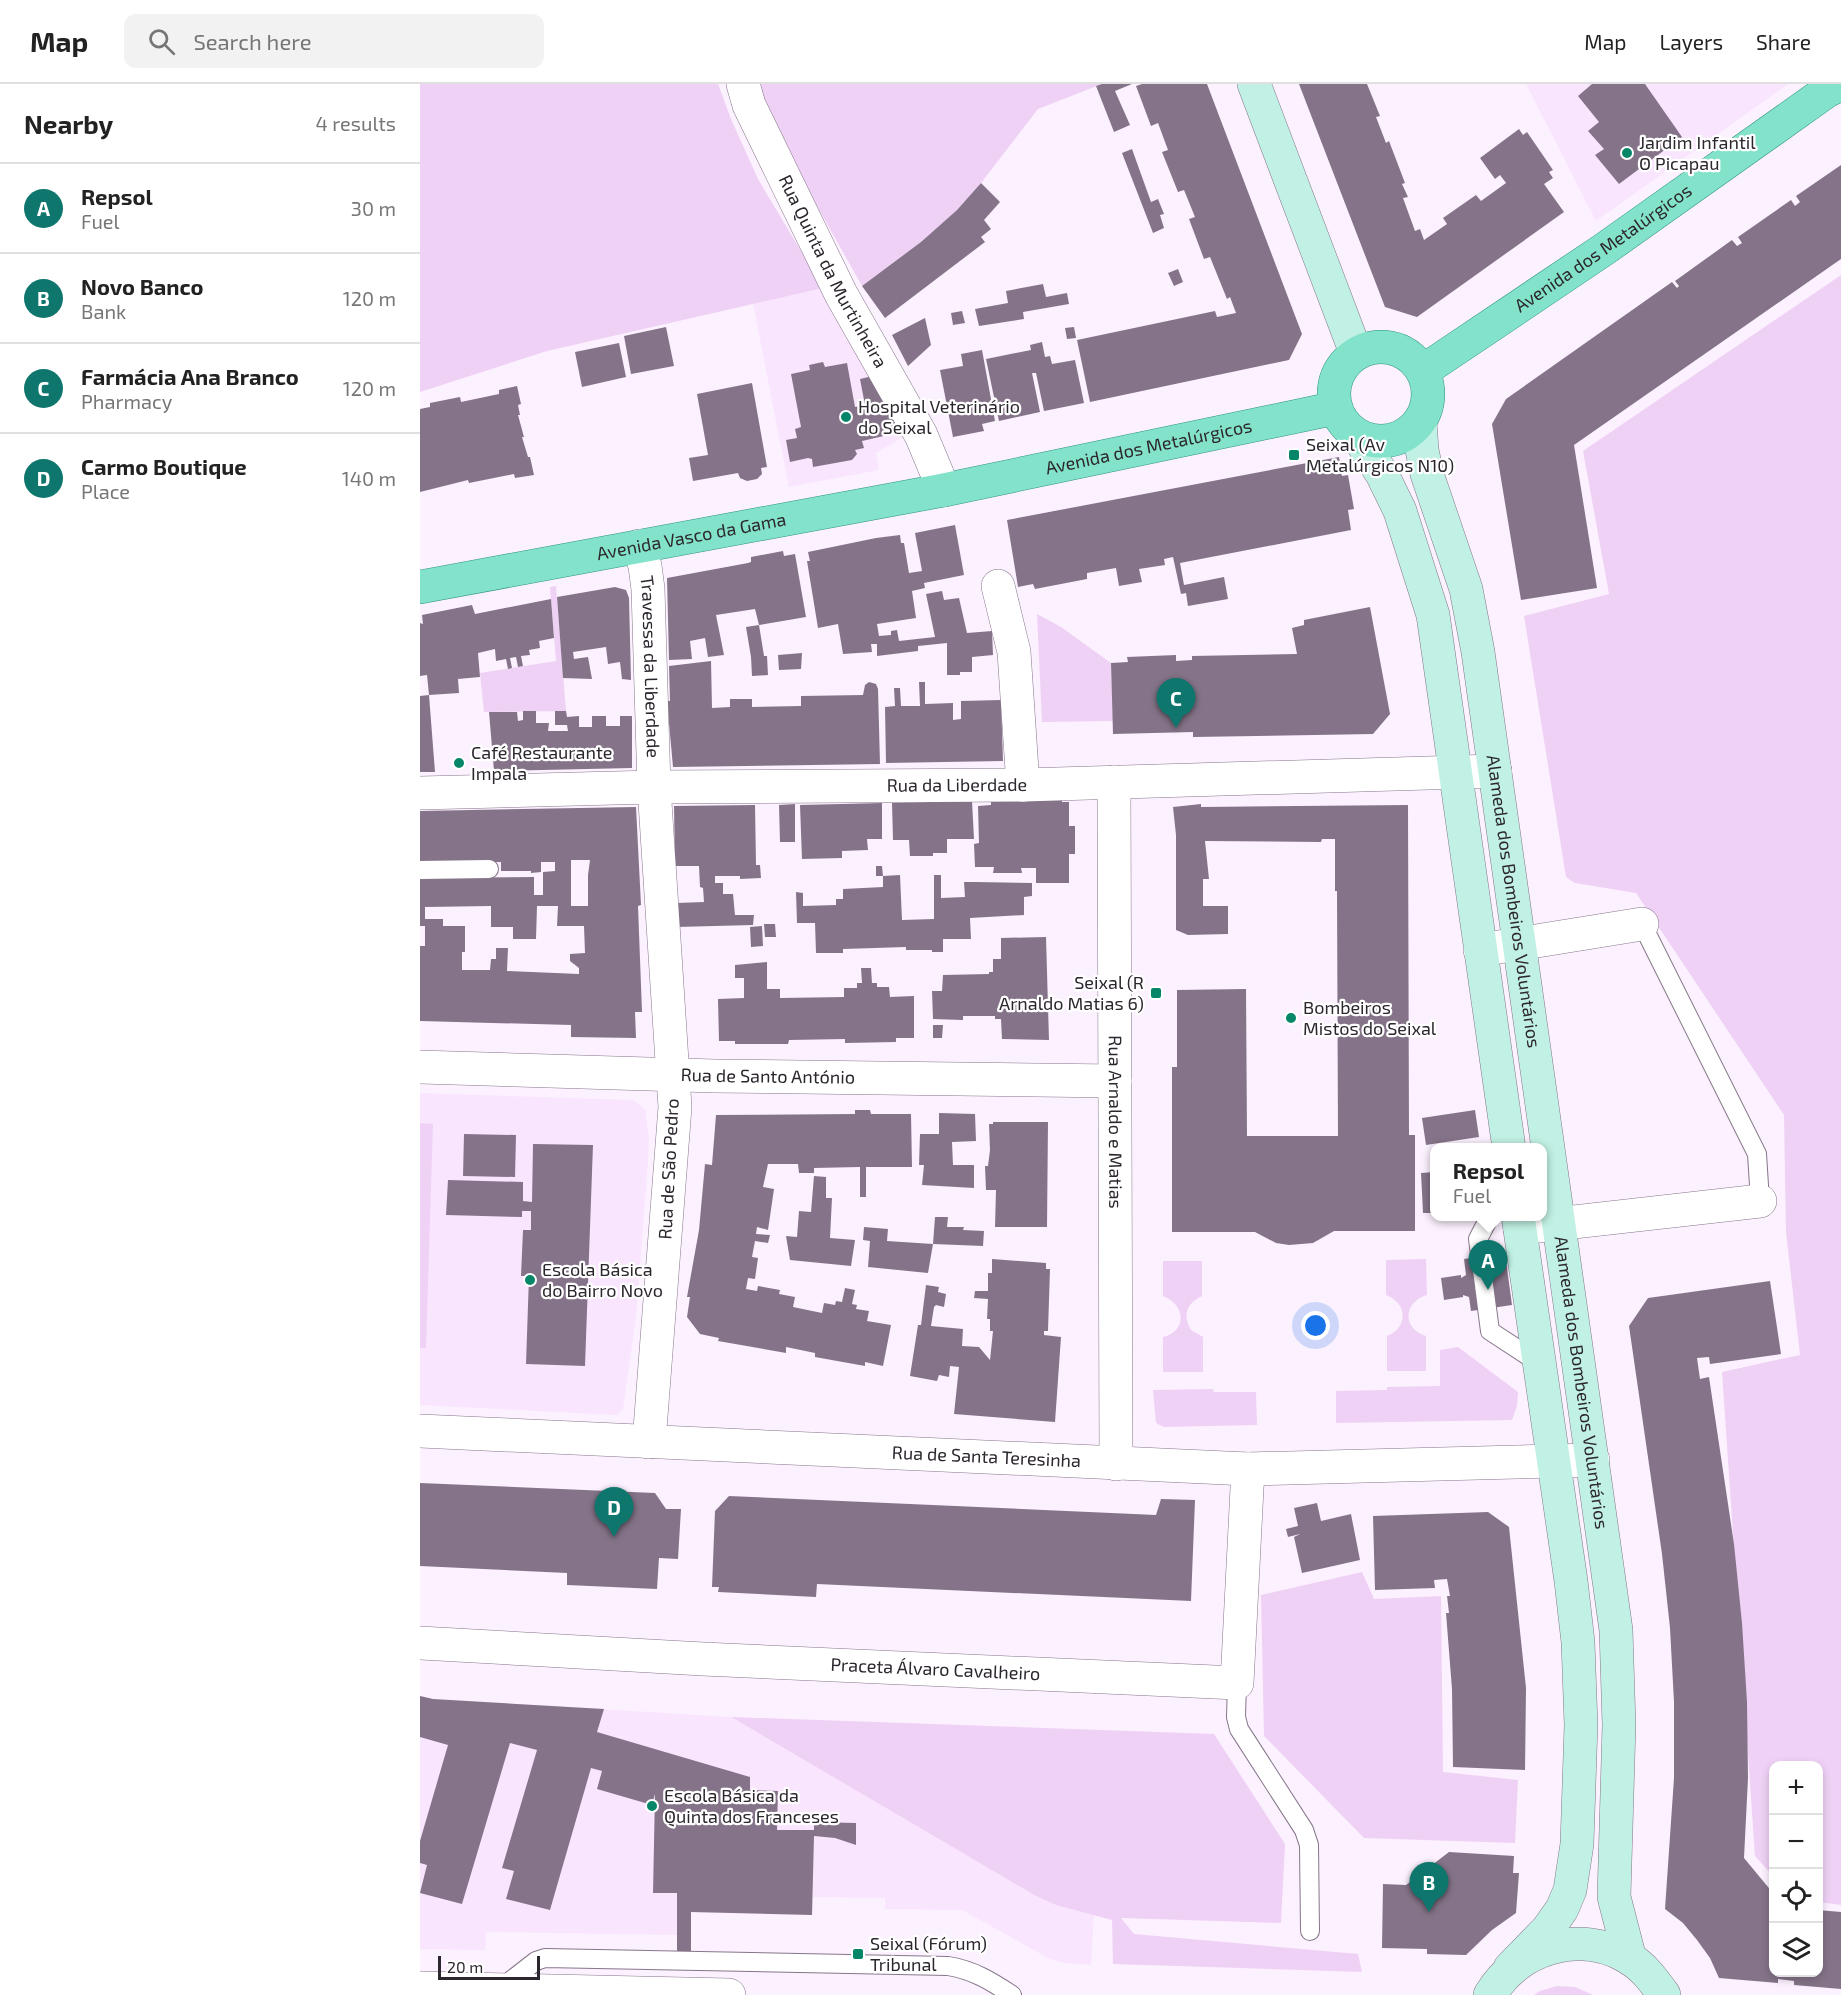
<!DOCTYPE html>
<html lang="en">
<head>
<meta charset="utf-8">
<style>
  :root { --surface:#fff; --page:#f2f2f2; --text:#222; --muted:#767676; --line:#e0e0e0; --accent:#0f766e }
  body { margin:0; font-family:"Exo 2",sans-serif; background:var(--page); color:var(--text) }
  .controls { position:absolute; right:18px; bottom:18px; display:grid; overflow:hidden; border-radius:12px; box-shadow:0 3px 9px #0003 }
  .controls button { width:54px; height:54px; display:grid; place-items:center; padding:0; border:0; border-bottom:2px solid var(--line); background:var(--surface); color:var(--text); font:30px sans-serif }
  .scale { position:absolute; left:18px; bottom:15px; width:102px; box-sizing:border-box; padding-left:6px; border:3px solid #2c262e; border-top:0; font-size:16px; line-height:21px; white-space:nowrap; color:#2c262e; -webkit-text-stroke:4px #fff; paint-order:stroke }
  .you { position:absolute; left:896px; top:1242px; width:21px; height:21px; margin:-15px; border:4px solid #fff; border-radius:50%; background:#1a73e8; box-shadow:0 0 0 9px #1a73e833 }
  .badge { display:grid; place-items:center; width:39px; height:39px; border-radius:50%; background:var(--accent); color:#fff; font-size:20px; font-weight:700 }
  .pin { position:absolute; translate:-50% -50px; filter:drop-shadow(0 2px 3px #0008) }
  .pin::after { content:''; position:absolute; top:32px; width:21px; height:18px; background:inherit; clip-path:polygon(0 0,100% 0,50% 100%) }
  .popup { position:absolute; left:1010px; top:1059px; width:117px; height:78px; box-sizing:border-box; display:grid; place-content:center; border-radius:12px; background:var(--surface); filter:drop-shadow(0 2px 4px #0005); font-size:20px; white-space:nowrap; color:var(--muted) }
  .popup b { font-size:22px; color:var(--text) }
  .popup::after { content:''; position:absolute; left:50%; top:100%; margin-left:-12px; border:12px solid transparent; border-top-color:var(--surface) }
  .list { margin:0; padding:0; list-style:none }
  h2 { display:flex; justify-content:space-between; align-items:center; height:78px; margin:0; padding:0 24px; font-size:26px }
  h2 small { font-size:20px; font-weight:400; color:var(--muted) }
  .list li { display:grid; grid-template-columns:39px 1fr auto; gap:18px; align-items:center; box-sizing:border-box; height:90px; padding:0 24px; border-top:2px solid var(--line) }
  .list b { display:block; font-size:22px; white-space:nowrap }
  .list p { margin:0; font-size:20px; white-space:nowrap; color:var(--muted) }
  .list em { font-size:20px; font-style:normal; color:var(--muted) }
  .icon { flex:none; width:33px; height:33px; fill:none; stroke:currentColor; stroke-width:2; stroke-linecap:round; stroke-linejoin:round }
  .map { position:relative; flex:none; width:1421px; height:1911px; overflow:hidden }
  header { display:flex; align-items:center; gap:36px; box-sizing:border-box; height:84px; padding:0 30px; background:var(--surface); border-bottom:2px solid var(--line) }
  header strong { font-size:28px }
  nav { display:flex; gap:33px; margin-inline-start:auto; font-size:21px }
  .search { width:420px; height:54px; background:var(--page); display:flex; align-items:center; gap:15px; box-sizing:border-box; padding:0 21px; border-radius:12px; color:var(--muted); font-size:22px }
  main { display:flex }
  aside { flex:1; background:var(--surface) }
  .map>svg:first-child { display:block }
</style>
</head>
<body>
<header>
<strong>Map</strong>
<div class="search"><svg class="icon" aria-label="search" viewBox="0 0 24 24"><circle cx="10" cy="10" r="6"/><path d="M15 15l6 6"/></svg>Search here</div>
<nav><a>Map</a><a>Layers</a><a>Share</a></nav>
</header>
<main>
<aside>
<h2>Nearby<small>4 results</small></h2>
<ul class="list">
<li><span class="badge">A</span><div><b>Repsol</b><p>Fuel</p></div><em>30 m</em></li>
<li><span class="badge">B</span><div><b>Novo Banco</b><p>Bank</p></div><em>120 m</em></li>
<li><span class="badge">C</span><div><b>Farmácia Ana Branco</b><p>Pharmacy</p></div><em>120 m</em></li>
<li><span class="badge">D</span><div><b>Carmo Boutique</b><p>Place</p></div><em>140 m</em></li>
</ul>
</aside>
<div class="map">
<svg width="1421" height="1911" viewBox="0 0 1421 1911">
  <rect width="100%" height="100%" fill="#fcf1fe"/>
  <path fill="#f9e6fe" d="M1106 0H1368L1176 137Z
    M403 204 453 292 483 353 456 369 459 386 369 403 333 220Z
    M0 1009 211 1016 217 1018 225 1026 229 1055 228 1077 216 1234 203 1325 197 1331 0 1321Z
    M0 1612 13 1615 311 1633 616 1812 636 1821 674 1830 671 1881 644 1879 630 1875 542 1826 465 1825V1814L393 1813 392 1831 258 1828 257 1851 66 1848 65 1866 0 1865Z"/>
  <path fill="#efd1f6" d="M0 0H298L311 35 338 95 403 204 127 267 0 308Z
    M333 0H682L618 25 561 99 537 126 501 158 442 202 383 97Z
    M1421 191V1821L1399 1818 1398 1682H1354L1353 1792 1335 1772 1302 1288 1380 1271 1366 1148 1364 1031 1216 809 1155 799 1146 793 1104 532 1189 510 1163 367Z
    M136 502 146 627 64 628 60 589 136 577 130 503Z
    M617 530 641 543 691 579 693 637 622 638Z
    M0 1039 13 1040 6 1264H0Z
    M1006 1175 1007 1211C983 1218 982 1245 1006 1252V1287H967V1252C988 1244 988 1219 966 1211V1176Z
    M743 1177H782V1212C767 1219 762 1231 771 1246L783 1253V1288H743V1253C768 1247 765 1220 743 1212Z
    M1038 1263 1098 1308 1097 1322 1092 1336 916 1339V1307L967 1306V1303L1020 1302V1266Z
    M793 1305 794 1308H836L837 1341 744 1343 736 1339 733 1306Z
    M942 1488 954 1515 1021 1512 1023 1688 1098 1696 1095 1759 944 1754 844 1652 841 1511Z
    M311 1633 794 1650 865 1760 861 1839 701 1834 714 1850 938 1870 942 1888 693 1880 692 1836 636 1821 616 1812Z
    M1137 1902 1155 1903 1173 1911H1114L1120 1907Z"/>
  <path fill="#857489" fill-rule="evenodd" d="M682 0H712L695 7 710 41 694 48 676 2Z
    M722 0H787L882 250 869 276 670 318 657 256 795 227 797 233 816 229 810 213 807 215 790 173 784 175 769 135 775 133 764 106 758 108 742 68 748 66 738 39 731 42 716 2Z
    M879 0H947L960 32 956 33 966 59 969 57 985 99 982 100 988 113 983 114 995 147 1000 145 1004 156 1027 140 1023 134 1056 111 1061 117 1086 99 1080 91 1075 95 1060 74 1099 45 1103 51 1107 48 1133 86 1129 88 1133 94 1124 100 1144 128 997 233 965 223Z
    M1172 0H1225L1262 53 1199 100 1175 71 1184 65 1168 47 1179 38 1158 12Z
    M712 65 731 118 738 115 744 130 740 131 744 144 733 149 702 69Z
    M1421 81V175L1154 361 1177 504 1101 516 1072 340 1086 315 1252 198 1257 204 1259 202 1255 197 1312 156 1317 162 1322 159 1318 153 1371 116 1375 122 1380 118 1376 112Z
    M561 99 580 118 564 136 571 145 561 153 565 158 465 234 442 202 501 158 537 126Z
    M758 185 763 198 754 202 748 189Z
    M623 200 626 213 647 209 649 220 603 228 604 235 559 242 555 225 588 219 586 207Z
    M542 227 545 239 533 241 531 229Z
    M505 234 511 261 488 282 472 251Z
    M246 243 254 282 211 290 204 252Z
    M654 243 656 254 647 255 645 244Z
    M622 258 625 273 630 272 632 280 655 276 664 319 624 327 616 289H612L620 328 579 337 566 275 611 266 610 261Z
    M199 259 206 293 162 303 155 268Z
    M562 266 575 337 562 340 564 347 533 353 520 286 543 282 541 270Z
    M403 278 405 283 427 279 435 323 445 321 440 295 453 292 481 348 442 357 444 364 435 366 437 370 432 376 393 383 392 375 388 374 370 378 366 356 377 354 375 345 381 343 371 290 390 286 389 281Z
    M332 299 347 383 341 384 342 390 337 395 327 397 320 394 318 389 273 397 269 374 288 371 277 310Z
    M97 302 101 320 98 321 100 331H98L104 353H102L108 373H110L114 391 95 394 94 390 49 399 48 396 0 408V325L10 323V319L40 313 41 318 79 310V306Z
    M919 373 922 392 928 391 934 425 928 426 931 446 760 479 764 501 804 493 808 515 768 522 766 509 761 510 753 473 744 475 745 481 719 485 722 498 699 502 696 484 667 489V495L615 505 613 500 598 503 587 436Z
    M535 441 544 491 504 499 505 504 492 507 496 534 457 540 459 552 471 551V547L477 546 479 557 515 553 506 510 522 507 524 516 539 514 547 549 572 547 573 571 552 573V588H540V591H527V559L498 562V567L457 572V560H451L452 568 423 570 418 540 398 544 387 477H390L388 468 456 454 480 451 481 459H484L489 489 502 487 495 449Z
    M363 467 364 472 375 470 386 533 339 541 344 572H347L348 591 332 592 331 573 326 543 339 541 335 525 296 531 304 571 288 573 285 554 270 557 272 575 249 576 247 494 328 479 331 478V473Z
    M195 503 206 506 209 514 211 596 202 595 200 578 188 580 186 563 153 568 154 575 168 573 172 595 143 594 137 513Z
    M131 515 134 554 119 557 120 564 109 566 110 571 101 572 103 582 98 583 96 573 90 574 92 584 88 585 86 575 76 577 75 565 58 569 60 593 38 595 39 609 9 611 7 591 0 592V539L3 540 2 531 52 521 55 530Z
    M950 523 970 630 953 650 773 653V648L693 650 691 579 708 578 707 573 756 571V577L772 576V572L877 570 872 544 884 541V536Z
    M382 569 381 585 359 586 358 571Z
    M291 577 292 624 310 623V615H332V623L381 622V612L443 611 445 601 449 598 456 600 458 605 460 680 253 683 247 617H250L249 582Z
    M499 598H505V620L533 619V636L541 635V617L581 616 583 677 466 679 465 623 475 622 474 604H480L481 622H500Z
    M9 611 15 688H0V612Z
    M103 627H116V639H129L128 647H148L147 641H135V627H146L147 633 159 632V643H172V632H186V642H200V632H212V684L74 687 69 628H97L98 637 103 636Z
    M642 713V718H649V742H655V770H649V799H616V784H601L602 789H573L574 783H555L554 760 559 759 558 722 571 721V716Z
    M552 717 554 755H527V769H513V772H490L489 756H473L472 719Z
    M462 719V755H447L448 766 422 767V774L382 775 380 721Z
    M375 720V758H360L359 721Z
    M781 720V723L988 721 989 1051H995V1147H914L893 1159 869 1161 856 1159 835 1148H752V983H757V906L826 905 827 1052H918L917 807H915V755H902L901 758 785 757 789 795H783V822H808V850L768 851 756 846V751L753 723Z
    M335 721 336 781H340L341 794 320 795V792H295V799H303V810H313L315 831H334L333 841 256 843V819L284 818 283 804 280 803 279 782H255L254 722Z
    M216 723 221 821 218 822 222 928H215L216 954 151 953V941L0 937V862H5V842H0V794L114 793V811H123V788L135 787V778H121V788L111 789V787H81V778L0 779V727ZM151 776H170L168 791V822H151ZM71 822V843H93V855H116L117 822H138L137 842H164L165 869 150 870V877L159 884V890L87 887 88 864H76V875H71L70 886H42V868H45V842H23V835H5V823Z
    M456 782H462L463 792H456Z
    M480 791 482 836 514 835V791H521V814L545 813 544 798H555L612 799V812L604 813V831L550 834 551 855H523V868H512V866H486V863L423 865V869H396L395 839H377L376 808 383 809V822L416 821V815H423V805L463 803V792Z
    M344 840H355L356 853H345Z
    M342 842 343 862 331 863 330 843Z
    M626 853 629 956 582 955 581 935H575V932H543V936L513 935 512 907H522L523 891 569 890V888H573V875H581V854Z
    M347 878V905H360V914L424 913V904H437V899H442L441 884H451L452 899H457V903H469L470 913 494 912V954H476V958L425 959V955L369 956 368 960H315V957H299L298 915 324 914V894H315V881Z
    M513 941H523L522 954H513Z
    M435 1026H450L451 1030H491L492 1083H446V1113H440V1083L394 1084V1089H379L378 1080H348L343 1103 354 1105 348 1146 337 1143 336 1150 350 1151 348 1159 335 1157 332 1173 338 1174 335 1195 328 1194 326 1205 337 1207 338 1202 360 1206 359 1210 375 1213 373 1223 402 1229 404 1219 415 1221 416 1217 422 1218 425 1204 435 1206 432 1220 437 1221 436 1225 449 1227 447 1237 471 1241 463 1282 445 1278V1282L395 1273V1269L366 1263V1269L298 1257 299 1254 280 1250 267 1233 270 1213H267L279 1146 285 1080 292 1081 296 1031 435 1030Z
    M1055 1026 1059 1053 1006 1061 1002 1034Z
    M519 1029 555 1030 556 1057 532 1058 533 1081H554V1104L502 1101 504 1081H499L500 1050H519Z
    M573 1038H628L627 1143H575L576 1106H566L565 1082H568L570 1066 569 1040H573Z
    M44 1050 96 1051 95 1093 43 1092Z
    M113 1060 173 1061 165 1282 106 1280 109 1192H101L103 1146H111V1127H102V1133L26 1131 28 1096 103 1098V1117L112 1118Z
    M1014 1088V1129H1003L1001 1089Z
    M394 1092 406 1093V1114H412L410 1154 435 1156 431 1182 370 1176 366 1152 377 1153 379 1127 391 1128Z
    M515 1133H528L527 1143H544L543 1146 564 1147 563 1162 513 1160Z
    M444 1143 468 1145 467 1157 513 1160 508 1189 448 1183 450 1157 443 1156Z
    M1085 1169 1092 1221 1051 1227 1049 1213 1043 1211V1213L1024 1216 1021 1194 1041 1191V1194L1046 1191 1044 1175Z
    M572 1175 626 1179V1185H630L628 1247H624V1251L641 1253 635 1338 534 1330 539 1283 530 1282 529 1293 519 1291 517 1297 490 1292 498 1241H501L506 1201 519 1203 518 1208 526 1210 524 1223 516 1221 514 1223 511 1242 543 1245 542 1262 559 1263 570 1276 573 1247H570V1235H567L568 1215 554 1214 555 1207H568V1189H572Z
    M1350 1197 1361 1270 1290 1280 1289 1273 1277 1274 1280 1295 1289 1293 1314 1460 1322 1539 1327 1618 1328 1694 1324 1774 1353 1809V1888H1398V1826L1421 1828V1905L1374 1901V1897L1358 1895V1899L1299 1894 1290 1874 1277 1856 1263 1839 1245 1825 1254 1694V1618L1250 1544 1242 1470 1209 1242 1228 1214Z
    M0 1399 235 1409 246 1425H261L258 1475 239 1474 237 1505 147 1501V1489L0 1482Z
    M309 1412 736 1431 741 1415 775 1416 771 1517 397 1500 396 1513 298 1508 299 1503H292L295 1427Z
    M897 1419 901 1437 931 1430 940 1476 882 1489 874 1453 880 1450 868 1453 866 1445 878 1442 874 1424Z
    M1068 1428 1089 1443 1106 1604 1105 1686 1033 1683 1032 1605 1026 1529H1029L1027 1512H1030L1027 1495 1014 1496 1015 1504 955 1506 953 1432Z
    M0 1612 13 1615 184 1625 177 1648 330 1693V1706L358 1707 357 1746H394V1738L436 1739V1761L415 1754 394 1752 392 1831 271 1828V1868L257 1867V1809H233L235 1710 232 1721 177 1705 182 1687 171 1684 130 1826 86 1815 94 1787 82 1784 117 1666 90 1659 42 1820 0 1809 7 1781 0 1779V1757L28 1661 0 1653Z
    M1029 1768 1094 1772 1093 1789H1099L1096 1829 1072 1846 1046 1871 1007 1870V1865L962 1864 963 1800 986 1801Z"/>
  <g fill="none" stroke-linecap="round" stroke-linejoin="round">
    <defs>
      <path id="service" d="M0 786 69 785
        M1222 840 1337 1070 1340 1117
        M1070 1132 1058 1155 1070 1247 1119 1279
        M817 1599 816 1633 819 1645 884 1746 889 1761 890 1847
        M80 1905 116 1877 125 1874 528 1882C553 1886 571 1897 592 1911"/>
      <g id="minor">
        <path id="s1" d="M323 0 329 21 421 210 501 351 524 406"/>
        <path id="s2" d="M219 462 225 482 228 505 234 703 255 1023 229 1358"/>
        <path d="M578 502 594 568 603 701"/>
        <path id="s3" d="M694 698 696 1380"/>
        <path id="s4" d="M0 709 234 703 603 701 1075 687"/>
        <path d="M1060 866 1222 840"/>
        <path id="s5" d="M0 983 295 992 695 997"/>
        <path d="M1100 1144 1340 1117"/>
        <path id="s6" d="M0 1347 828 1385 1173 1376"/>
        <path id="s7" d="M0 1559 283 1575 817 1599 828 1385"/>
      </g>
      <path id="tertiary" d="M0 1904 309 1911"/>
      <g id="secondary">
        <path d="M834 0 936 269"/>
        <path id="s8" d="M1000 338 1002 366 1007 390 1046 505 1058 568 1196 1546 1199 1641 1194 1813 1210 1875"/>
        <path d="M937 351 962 390 980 427 1013 531 1089 1064"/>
        <path d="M1090 1884 1128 1845 1142 1825 1150 1806 1157 1760 1161 1641 1158 1558 1151 1497 1098 1132"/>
        <path d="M1070 1911C1099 1863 1160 1845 1209 1874 1224 1883 1234 1897 1244 1911"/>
      </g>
      <g id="primary">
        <circle cx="961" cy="310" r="47"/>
        <path id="s9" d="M1003 287 1183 166 1407 7 1421 0"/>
        <path id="s10" d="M0 503 524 406 916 324"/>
      </g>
    </defs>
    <use href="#service" stroke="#86768a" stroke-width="20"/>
    <use href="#minor" stroke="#86768a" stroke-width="34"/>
    <use href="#tertiary" stroke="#86768a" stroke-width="34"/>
    <use href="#secondary" stroke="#86768a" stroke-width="34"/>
    <use href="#primary" stroke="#2e947c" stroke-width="34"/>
    <use href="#service" stroke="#fff" stroke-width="18"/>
    <use href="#minor" stroke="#fff" stroke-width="33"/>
    <use href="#tertiary" stroke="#fff" stroke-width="33"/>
    <use href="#secondary" stroke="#c1f1e4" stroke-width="33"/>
    <use href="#primary" stroke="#82e2ca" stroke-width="33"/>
  </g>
  <g fill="#058669" stroke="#fff" stroke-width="2">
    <circle cx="1207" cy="69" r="6"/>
    <circle cx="426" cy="333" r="6"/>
    <rect x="868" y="365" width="12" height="12" rx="3"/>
    <circle cx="39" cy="679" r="6"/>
    <rect x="730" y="903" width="12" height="12" rx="3"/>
    <circle cx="871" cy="934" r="6"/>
    <circle cx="110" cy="1196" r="6"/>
    <circle cx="232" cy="1722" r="6"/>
    <rect x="432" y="1864" width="12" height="12" rx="3"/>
  </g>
  <g text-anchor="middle" stroke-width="4.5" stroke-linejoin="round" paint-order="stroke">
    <g font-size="18" fill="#2c262e" stroke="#fff" text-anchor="start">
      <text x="1219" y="65">Jardim Infantil<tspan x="1219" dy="21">O Picapau</tspan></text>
      <text x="438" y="329">Hospital Veterinário<tspan x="438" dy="21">do Seixal</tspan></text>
      <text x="886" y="367">Seixal (Av<tspan x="886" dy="21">Metalúrgicos N10)</tspan></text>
      <text x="51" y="675">Café Restaurante<tspan x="51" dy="21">Impala</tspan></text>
      <text x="724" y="905" text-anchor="end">Seixal (R<tspan x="724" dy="21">Arnaldo Matias 6)</tspan></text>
      <text x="883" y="930">Bombeiros<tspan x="883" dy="21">Mistos do Seixal</tspan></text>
      <text x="122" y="1192">Escola Básica<tspan x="122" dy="21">do Bairro Novo</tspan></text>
      <text x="244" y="1718">Escola Básica da<tspan x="244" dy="21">Quinta dos Franceses</tspan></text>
      <text x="450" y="1866">Seixal (Fórum)<tspan x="450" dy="21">Tribunal</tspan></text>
    </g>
    <g font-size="18" fill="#2c262e" stroke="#fff">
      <text dy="6" stroke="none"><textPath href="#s9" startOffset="218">Avenida dos Metalúrgicos</textPath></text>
      <text dy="6" stroke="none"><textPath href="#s1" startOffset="208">Rua Quinta da Murtinheira</textPath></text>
      <text dy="6" stroke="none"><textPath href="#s10" startOffset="742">Avenida dos Metalúrgicos</textPath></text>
      <text dy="6" stroke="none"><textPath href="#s10" startOffset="276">Avenida Vasco da Gama</textPath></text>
      <text dy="6" stroke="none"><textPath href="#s2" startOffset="122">Travessa da Liberdade</textPath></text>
      <text dy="6" stroke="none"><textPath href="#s4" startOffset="537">Rua da Liberdade</textPath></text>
      <text dy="6" stroke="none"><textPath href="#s8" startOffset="490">Alameda dos Bombeiros Voluntários</textPath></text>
      <text dy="6" stroke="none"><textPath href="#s5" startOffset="348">Rua de Santo António</textPath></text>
      <text dy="6" stroke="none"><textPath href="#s3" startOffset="340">Rua Arnaldo e Matias</textPath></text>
      <text transform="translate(249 1085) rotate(-87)" y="6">Rua de São Pedro</text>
      <text dy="6" stroke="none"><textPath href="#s8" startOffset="976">Alameda dos Bombeiros Voluntários</textPath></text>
      <text dy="6" stroke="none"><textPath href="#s6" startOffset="567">Rua de Santa Teresinha</textPath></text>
      <text dy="6" stroke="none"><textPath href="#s7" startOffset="516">Praceta Álvaro Cavalheiro</textPath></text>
    </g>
  </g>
</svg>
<div class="controls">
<button>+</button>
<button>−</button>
<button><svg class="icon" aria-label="locate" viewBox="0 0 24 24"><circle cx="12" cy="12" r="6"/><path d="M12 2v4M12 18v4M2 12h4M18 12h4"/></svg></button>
<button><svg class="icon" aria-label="layers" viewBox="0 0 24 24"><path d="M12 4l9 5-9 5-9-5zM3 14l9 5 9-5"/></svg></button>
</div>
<div class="scale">20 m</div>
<div class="you"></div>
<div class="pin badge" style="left:1068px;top:1206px">A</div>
<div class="popup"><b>Repsol</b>Fuel</div>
<div class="pin badge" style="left:1009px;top:1828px">B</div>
<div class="pin badge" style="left:756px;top:644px">C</div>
<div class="pin badge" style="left:194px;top:1453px">D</div>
</div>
</main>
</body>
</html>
